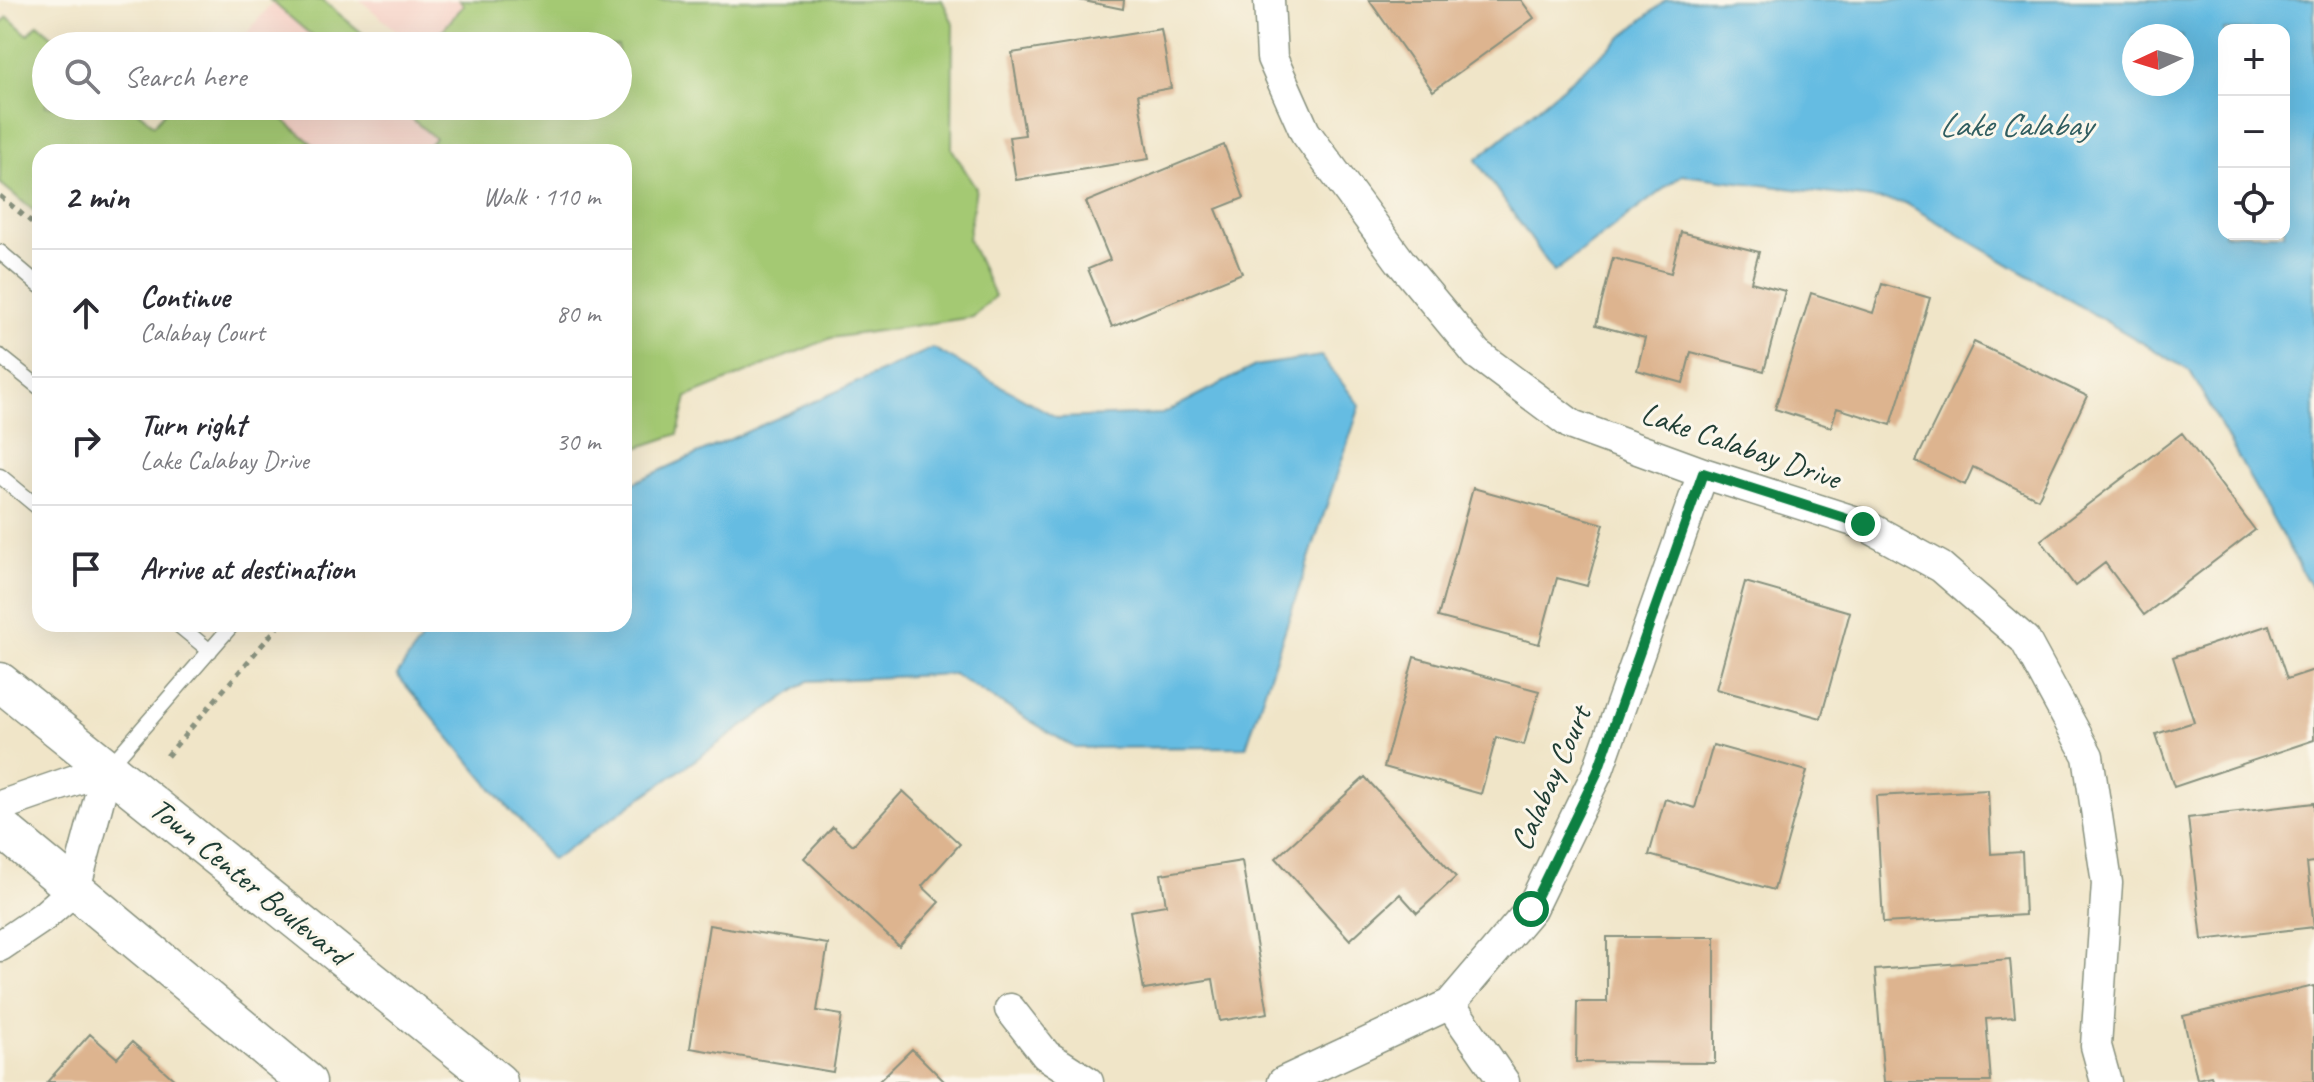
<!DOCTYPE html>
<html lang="en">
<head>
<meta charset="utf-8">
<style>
  :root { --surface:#fff; --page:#f7f7f7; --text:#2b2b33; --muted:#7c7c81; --line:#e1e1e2 }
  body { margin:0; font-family:Caveat,sans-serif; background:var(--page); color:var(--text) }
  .controls { position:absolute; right:24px; top:24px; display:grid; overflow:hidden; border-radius:16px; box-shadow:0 8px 32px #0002 }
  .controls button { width:72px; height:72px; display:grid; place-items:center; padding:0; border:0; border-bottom:2px solid var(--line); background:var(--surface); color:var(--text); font:40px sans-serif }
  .compass { position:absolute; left:2122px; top:24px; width:72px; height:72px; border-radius:50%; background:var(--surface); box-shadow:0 8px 32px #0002; rotate:266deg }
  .stop { position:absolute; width:24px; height:24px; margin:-18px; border:6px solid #0b8043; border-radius:50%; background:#fff }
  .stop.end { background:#0b8043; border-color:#fff; box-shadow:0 2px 8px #0008 }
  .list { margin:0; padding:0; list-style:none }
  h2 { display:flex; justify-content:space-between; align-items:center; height:104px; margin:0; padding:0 32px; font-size:34px }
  h2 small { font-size:26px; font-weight:400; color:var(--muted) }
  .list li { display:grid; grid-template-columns:52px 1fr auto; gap:24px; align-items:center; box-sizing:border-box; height:128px; padding:0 32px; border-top:2px solid var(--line) }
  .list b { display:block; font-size:30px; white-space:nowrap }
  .list p { margin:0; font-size:26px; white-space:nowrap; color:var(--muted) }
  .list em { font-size:26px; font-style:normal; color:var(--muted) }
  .icon { flex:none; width:44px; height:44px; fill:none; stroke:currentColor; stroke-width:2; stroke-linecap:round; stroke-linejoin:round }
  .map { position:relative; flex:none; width:2314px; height:1082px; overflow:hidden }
  .search { position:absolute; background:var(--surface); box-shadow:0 8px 32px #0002; left:32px; top:32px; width:600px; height:88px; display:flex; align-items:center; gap:20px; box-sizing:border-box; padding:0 28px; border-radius:44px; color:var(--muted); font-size:30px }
  .panel { position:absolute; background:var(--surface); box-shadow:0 8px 32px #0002; left:32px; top:144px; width:600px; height:488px; border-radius:24px }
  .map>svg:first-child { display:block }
</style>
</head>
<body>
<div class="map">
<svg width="2314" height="1082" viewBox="0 0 2314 1082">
  <rect width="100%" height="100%" fill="#fbf7ec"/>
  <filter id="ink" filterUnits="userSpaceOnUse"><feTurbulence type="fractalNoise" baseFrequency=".0125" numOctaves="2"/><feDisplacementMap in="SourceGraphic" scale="16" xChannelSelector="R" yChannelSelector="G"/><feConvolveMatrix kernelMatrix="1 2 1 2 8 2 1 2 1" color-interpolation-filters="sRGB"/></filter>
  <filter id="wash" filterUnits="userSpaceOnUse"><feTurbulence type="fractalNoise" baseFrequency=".006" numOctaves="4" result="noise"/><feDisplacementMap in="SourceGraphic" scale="32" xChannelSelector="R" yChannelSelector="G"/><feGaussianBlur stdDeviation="1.8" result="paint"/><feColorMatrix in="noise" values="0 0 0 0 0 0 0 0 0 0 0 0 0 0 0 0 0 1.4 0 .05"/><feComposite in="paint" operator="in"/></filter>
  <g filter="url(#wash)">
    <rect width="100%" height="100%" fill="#f0e5c8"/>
    <path fill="#f7d1c6" d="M360 0H459L464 4 429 46H414Z
      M272 3 324 46H236Z
      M267 106H396L435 138 423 152H322Z"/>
    <path fill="#a4c973" stroke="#628354" stroke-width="2" d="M270 0H322L378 46H324Z
      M459 0H942L953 23 952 149 976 188 968 239 995 296 973 317 831 338 687 397 678 434 625 452 624 152H423L435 138 396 106H618V46H429L464 5Z
      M8 17 28 35 38 24 64 46H46V106H132L154 125 169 106H267L322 152H40V216L0 183V24Z"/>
    <path fill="#65bce2" stroke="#427c8b" stroke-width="2" fill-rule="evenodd" d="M1666 0H2314V593L2190 371 1905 203 1682 175 1554 272 1476 160ZM2224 30H2284V234H2224ZM2134 36H2182V84H2134Z
      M933 348 1058 418 1162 414 1255 366 1321 356 1360 406 1246 747 1075 748 953 674 808 681 552 860 397 675 432 624H624V487Z"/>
    <g id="blocks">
      <path fill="#ddb48f" d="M1079 0H1124L1123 9Z
        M1369 0H1521L1534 18 1433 91Z
        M1161 29 1171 88 1138 94 1149 159 1016 180 1009 137 1025 135 1012 53Z
        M1224 145 1244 198 1216 209 1242 273 1112 327 1088 269 1110 260 1086 202Z
        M1681 232 1759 252 1751 282 1785 291 1764 371 1691 352 1683 383 1637 370 1645 338 1596 325 1613 258 1671 273Z
        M1882 284 1930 298 1891 425 1837 408 1831 427 1775 409 1811 293 1873 313Z
        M1974 342 2087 396 2038 499 1973 467 1965 485 1916 461Z
        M2182 433 2255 530 2144 615 2105 563 2075 586 2041 540Z
        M1473 488 1604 524 1587 586 1557 578 1539 644 1438 617Z
        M1745 582 1850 612 1821 718 1716 689Z
        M2269 625 2287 679 2314 670V740L2174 787 2156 734 2194 722 2173 657Z
        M1414 657 1539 691 1524 745 1496 737 1481 794 1384 767Z
        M1713 745 1807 771 1774 890 1649 855 1665 799 1695 808Z
        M1365 777 1456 877 1417 913 1400 894 1350 940 1276 858Z
        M1988 790 1991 854 2022 852 2025 915 1883 923 1876 796Z
        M903 791 960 844 922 886 939 902 899 946 804 858 833 827 853 845Z
        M2314 803V862L2307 863 2314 927 2202 940 2188 818Z
        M1242 861 1268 1013 1220 1021 1213 979 1144 990 1130 911 1166 905 1161 874Z
        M709 925 828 944 817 1011 842 1015 833 1072 690 1048Z
        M1607 937H1715V1063L1576 1062 1577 1002H1607Z
        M2010 959 2015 1017 1986 1019 1991 1082H1884L1875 970Z
        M2314 986V1082H2213L2211 1076 2197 1079 2183 1016Z
        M90 1034 117 1058 132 1042 177 1082H47Z
        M912 1049 945 1082H878Z"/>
    </g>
  </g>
  <g filter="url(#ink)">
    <use href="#blocks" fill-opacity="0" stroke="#88917e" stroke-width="2"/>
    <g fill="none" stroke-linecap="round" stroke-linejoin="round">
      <defs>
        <path id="service" d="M0 252 40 286
          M0 356 40 388
          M0 476 40 509
          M177 624 210 651
          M107 769 233 624"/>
        <path id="minor" d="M1269 0 1272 58 1305 132 1400 261 1477 354 1572 425 1703 473 1863 524 1941 567 2025 640 2088 756 2107 883 2096 1046 2106 1082
          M0 806 107 769
          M0 946 43 917 75 889 107 769
          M1450 1004 1504 1082
          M1010 1009 1046 1055 1088 1082
          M1283 1082 1450 1004 1531 909 1597 773 1703 473"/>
        <path id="tertiary" d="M0 682 498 1082
          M0 827 307 1082"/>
      </defs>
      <use href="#service" stroke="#88917e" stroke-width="17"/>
      <use href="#minor" stroke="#88917e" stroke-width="33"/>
      <use href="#tertiary" stroke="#88917e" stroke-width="41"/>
      <path stroke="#88917e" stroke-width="5" stroke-dasharray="6 6" stroke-linecap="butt" d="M0 196 40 229
        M167 756 280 624"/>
      <use href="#service" stroke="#fff" stroke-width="14"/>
      <use href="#minor" stroke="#fff" stroke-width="30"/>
      <use href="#tertiary" stroke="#fff" stroke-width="38"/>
    </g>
  </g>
  <g fill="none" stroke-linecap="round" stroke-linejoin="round" filter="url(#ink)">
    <path stroke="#0b8043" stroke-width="10" d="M1531 909 1597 773 1703 473 1863 524"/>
  </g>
  <g text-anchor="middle" stroke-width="6" stroke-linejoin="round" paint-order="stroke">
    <g font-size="32" fill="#1f3d34" stroke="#fbf7ec">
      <text transform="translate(1741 445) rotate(19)" y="11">Lake Calabay Drive</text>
      <text transform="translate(1550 778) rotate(-66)" y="11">Calabay Court</text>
      <text transform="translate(250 881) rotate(39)" y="11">Town Center Boulevard</text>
    </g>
    <g font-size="34" font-style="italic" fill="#305d60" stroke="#fbf7ec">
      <text x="2015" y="136">Lake Calabay</text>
    </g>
  </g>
</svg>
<div class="controls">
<button>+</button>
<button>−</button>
<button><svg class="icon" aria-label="locate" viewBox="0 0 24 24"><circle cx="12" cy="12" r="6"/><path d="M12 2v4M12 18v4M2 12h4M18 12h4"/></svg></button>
</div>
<svg class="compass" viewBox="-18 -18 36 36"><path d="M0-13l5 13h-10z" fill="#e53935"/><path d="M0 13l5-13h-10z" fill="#7c7c81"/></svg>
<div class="stop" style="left:1531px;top:909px"></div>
<div class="stop end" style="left:1863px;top:524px"></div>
<div class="search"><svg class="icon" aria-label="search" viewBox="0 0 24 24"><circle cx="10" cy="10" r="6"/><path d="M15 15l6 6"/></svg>Search here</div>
<section class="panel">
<h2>2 min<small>Walk · 110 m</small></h2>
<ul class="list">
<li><svg class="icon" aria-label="ahead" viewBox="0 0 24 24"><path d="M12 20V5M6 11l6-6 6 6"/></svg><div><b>Continue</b><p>Calabay Court</p></div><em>80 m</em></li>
<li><svg class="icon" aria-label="right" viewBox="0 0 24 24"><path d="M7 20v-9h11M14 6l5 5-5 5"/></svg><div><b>Turn right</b><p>Lake Calabay Drive</p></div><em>30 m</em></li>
<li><svg class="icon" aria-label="arrive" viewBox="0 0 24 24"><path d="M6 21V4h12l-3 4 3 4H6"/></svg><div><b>Arrive at destination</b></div></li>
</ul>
</section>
</div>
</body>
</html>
